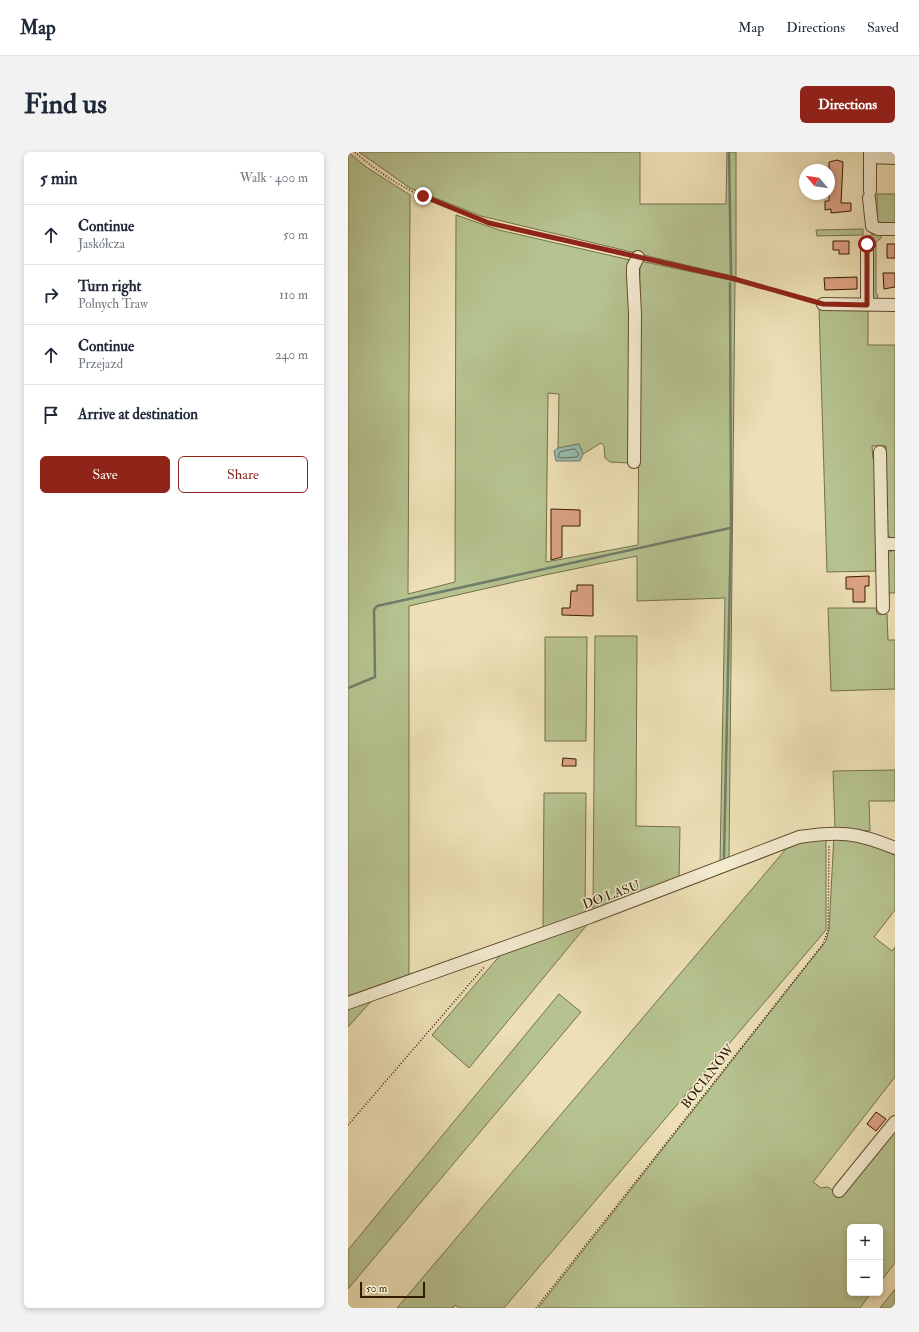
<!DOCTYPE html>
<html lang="en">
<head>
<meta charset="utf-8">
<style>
  :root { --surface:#fff; --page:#f2f2f3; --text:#1f2937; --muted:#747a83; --line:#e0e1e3; --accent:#8f2418 }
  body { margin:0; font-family:"IM FELL Double Pica",serif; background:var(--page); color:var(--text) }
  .controls { position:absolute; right:12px; bottom:12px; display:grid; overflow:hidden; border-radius:6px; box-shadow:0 2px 6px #0003 }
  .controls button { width:36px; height:36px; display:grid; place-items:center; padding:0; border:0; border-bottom:1px solid var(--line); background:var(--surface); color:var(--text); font:20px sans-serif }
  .compass { position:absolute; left:451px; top:12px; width:36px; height:36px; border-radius:50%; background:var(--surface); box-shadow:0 2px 6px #0003; rotate:299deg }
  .scale { position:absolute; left:12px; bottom:10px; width:65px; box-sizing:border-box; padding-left:4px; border:2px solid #351c00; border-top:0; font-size:11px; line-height:14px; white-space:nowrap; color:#351c00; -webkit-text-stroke:3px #f3ebd0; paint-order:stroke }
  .stop { position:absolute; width:12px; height:12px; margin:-9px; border:3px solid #8f2418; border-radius:50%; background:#fff }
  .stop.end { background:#8f2418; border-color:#fff; box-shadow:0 1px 4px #0008 }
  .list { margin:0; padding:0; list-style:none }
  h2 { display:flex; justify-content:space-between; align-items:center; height:52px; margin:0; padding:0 16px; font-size:17px }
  h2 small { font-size:13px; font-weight:400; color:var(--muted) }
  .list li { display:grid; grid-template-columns:26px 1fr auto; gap:12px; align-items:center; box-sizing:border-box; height:60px; padding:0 16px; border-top:1px solid var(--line) }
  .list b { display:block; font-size:15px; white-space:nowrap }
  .list p { margin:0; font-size:13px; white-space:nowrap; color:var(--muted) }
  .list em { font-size:13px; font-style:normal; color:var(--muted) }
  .actions { display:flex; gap:8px; padding:12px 16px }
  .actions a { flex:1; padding:9px 0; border:1px solid var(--accent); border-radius:6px; text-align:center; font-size:14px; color:var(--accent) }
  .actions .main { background:var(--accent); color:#fff }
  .icon { flex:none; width:22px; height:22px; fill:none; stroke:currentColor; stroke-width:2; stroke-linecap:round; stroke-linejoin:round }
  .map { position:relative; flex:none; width:547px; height:1156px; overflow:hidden; border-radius:6px }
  header { display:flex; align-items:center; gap:24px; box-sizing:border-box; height:56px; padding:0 20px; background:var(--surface); border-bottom:1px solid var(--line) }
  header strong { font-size:19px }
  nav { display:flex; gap:22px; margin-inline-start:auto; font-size:14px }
  .intro { display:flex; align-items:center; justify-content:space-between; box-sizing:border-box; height:96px; padding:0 24px }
  h1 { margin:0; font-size:28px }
  .button { padding:10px 18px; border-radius:6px; background:var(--accent); color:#fff; font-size:14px; font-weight:700 }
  main { display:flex; gap:24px; padding:0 24px }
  aside { flex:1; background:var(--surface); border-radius:6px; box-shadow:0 2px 6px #0003 }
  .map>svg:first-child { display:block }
</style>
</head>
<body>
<header>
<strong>Map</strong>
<nav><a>Map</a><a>Directions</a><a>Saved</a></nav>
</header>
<div class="intro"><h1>Find us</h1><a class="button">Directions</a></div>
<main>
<aside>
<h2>5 min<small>Walk · 400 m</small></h2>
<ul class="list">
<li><svg class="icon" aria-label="ahead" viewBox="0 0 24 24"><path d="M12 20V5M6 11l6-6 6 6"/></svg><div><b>Continue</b><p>Jaskółcza</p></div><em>50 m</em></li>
<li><svg class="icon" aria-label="right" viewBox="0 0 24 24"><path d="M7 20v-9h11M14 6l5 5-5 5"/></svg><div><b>Turn right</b><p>Polnych Traw</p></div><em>110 m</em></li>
<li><svg class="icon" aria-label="ahead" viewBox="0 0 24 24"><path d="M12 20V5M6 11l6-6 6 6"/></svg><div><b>Continue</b><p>Przejazd</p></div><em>240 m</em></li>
<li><svg class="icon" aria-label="arrive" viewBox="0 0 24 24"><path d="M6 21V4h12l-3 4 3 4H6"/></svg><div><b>Arrive at destination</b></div></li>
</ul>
<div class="actions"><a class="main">Save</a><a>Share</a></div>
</aside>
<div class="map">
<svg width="547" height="1156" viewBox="0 0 547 1156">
  <rect width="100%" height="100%" fill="#ede0b6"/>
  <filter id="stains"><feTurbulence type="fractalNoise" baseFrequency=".005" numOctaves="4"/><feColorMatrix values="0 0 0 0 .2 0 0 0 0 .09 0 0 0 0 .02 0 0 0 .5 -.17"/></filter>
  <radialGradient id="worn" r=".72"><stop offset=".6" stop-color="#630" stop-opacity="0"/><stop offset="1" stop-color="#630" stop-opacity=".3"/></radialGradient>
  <path fill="#b6c390" stroke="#767048" d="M0 0 18 15 62 43 60 442 107 430 108 63 151 78 282 108 281 311 262 310 257 306 256 294 253 291 235 302 231 292 210 296 211 242 200 241 198 410 290 393 292 109 387 129 381 706 372 711 377 446 289 449V404L197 423 61 454V826L0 845Z
    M11 0H292V52H378L379 0H388V125L133 64 62 36Z
    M529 42H547V73H534L529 68Z
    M515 77V83L469 84 468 78Z
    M533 82V86L528 90V141L530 144 527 150 521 148 522 83Z
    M471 156 520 158V193H547V387H544L537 381 536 307H538V294H524L525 307H527L530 419 479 420Z
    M547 397V441H539L538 402Z
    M480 456H528L529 462H539L540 488H547V537L483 539Z
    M247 484H289L288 674 332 675 331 727 245 758Z
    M197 485H239L238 589H197Z
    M547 618V649H521L522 679 487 676 485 619Z
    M196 641H238L237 761 195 776Z
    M486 683 547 700V758L526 785 544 799 547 795V925L465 1030 473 1036 480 1035 487 1040 547 975V1111L532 1130V1075H502V1141H523L512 1156H190L478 789 481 777Z
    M478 684V778L156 1156H111L107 1153 105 1156H49L443 691Z
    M243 768 121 916 84 883 154 801Z
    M211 842 233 860 0 1137V1098Z
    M27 845 0 875V854Z
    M547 1137V1156H532Z"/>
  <path fill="#99bdb1" stroke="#717d6a" d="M231 292 235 302 232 309H208L206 299 210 296Z"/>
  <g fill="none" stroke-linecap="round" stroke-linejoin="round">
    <path stroke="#676c58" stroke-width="1" d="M227 297 231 302 229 305 214 306 210 305 212 300Z"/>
    <path stroke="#717d6a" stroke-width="2.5" d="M381 0 383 123
      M0 536 27 525 26 458 29 454 382 376
      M376 706 383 376 382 131"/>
  </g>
  <path fill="#dda284" stroke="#351c00" d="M489 8 495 10 493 51H503V59L483 61V57L477 58V49H481V10Z
    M485 89H501V102H491V98H485Z
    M539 92H547V106H539Z
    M535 121H547V135L536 137Z
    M509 125V137L477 138 476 126Z
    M203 357 232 358V374H214V405L203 408Z
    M521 424V434H517V450H505V437H498V425Z
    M229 433H245V464L214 463V456H222L223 439H229Z
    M215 606 228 607V614H214Z
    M528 960 538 967 528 979 519 972Z"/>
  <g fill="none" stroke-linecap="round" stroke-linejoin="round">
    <defs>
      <path id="minor" d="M522 5 547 6
        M522 39V0
        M521 46 524 74 530 77H547
        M475 152 547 153
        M519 153V92
        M532 300 535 456
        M286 310 287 162 285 123V115L290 105
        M534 392H547
        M0 851 242 765 451 685C491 679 508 680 547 696
        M491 1039 547 970"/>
    </defs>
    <use href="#minor" stroke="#634d2e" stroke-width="14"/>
    <path stroke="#351c00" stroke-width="1.5" stroke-dasharray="1 2" stroke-linecap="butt" d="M7 0C79 66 188 81 280 102
      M300 107 383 126 466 150
      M0 973 137 814
      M188 1156 475 792 480 778 481 693"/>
    <use href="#minor" stroke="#f3ebd0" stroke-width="12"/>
  </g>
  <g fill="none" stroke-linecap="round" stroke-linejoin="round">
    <path stroke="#8f2418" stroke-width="5" d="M75 44 141 71 383 126 475 152 519 153V92"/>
  </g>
  <g text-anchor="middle" stroke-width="3" stroke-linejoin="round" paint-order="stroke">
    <g font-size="13" fill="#351c00" stroke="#f3ebd0">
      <text transform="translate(263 742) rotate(-20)" y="5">DO LASU</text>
      <text transform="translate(359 924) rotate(-52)" y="5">BOCIANÓW</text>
    </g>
  </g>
  <rect width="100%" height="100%" filter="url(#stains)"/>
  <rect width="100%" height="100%" fill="url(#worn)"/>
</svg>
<div class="controls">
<button>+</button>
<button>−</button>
</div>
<svg class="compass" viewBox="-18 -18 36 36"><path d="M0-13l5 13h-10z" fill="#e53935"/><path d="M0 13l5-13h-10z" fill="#747a83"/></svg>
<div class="scale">50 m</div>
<div class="stop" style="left:519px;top:92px"></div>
<div class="stop end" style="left:75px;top:44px"></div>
</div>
</main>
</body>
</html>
